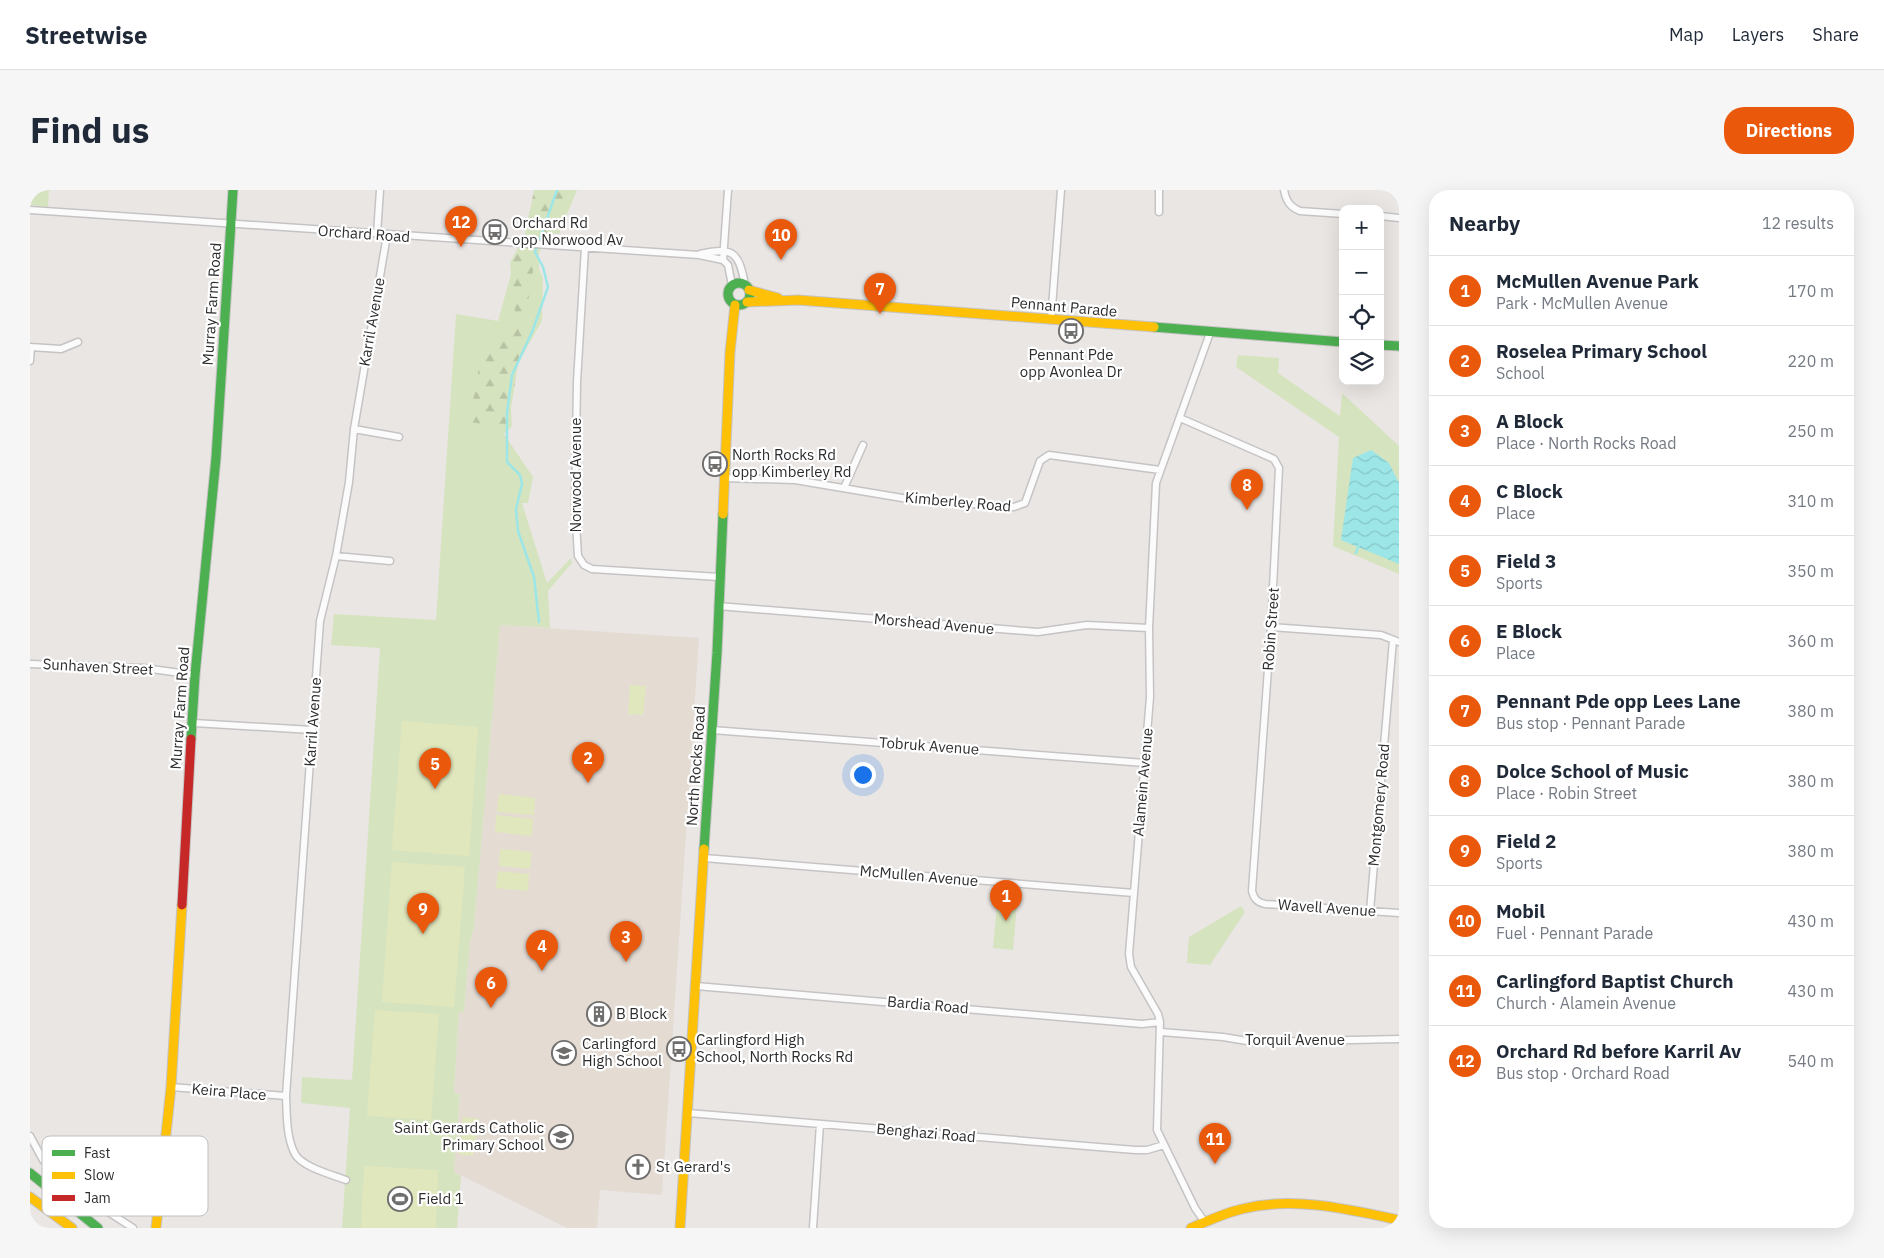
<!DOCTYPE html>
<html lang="en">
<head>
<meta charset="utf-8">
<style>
  :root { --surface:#fff; --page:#f6f6f7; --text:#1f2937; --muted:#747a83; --line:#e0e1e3; --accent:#ea580c }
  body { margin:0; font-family:"IBM Plex Sans",sans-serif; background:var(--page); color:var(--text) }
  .controls { position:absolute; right:15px; top:15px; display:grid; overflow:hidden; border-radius:10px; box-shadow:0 5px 20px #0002 }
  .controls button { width:45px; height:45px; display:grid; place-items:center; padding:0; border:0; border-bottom:1px solid var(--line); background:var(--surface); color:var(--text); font:25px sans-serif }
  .you { position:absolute; left:832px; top:584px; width:18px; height:18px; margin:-12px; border:4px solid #fff; border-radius:50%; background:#1a73e8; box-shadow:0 0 0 8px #1a73e833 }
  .badge { display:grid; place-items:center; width:32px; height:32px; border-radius:50%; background:var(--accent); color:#fff; font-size:16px; font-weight:700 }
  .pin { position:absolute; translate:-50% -41px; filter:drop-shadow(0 1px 2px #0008) }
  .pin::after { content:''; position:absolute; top:26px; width:18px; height:15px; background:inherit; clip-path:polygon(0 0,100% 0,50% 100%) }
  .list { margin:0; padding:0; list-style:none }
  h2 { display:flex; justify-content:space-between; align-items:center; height:65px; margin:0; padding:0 20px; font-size:21px }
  h2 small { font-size:16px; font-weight:400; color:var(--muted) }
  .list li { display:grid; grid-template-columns:32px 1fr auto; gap:15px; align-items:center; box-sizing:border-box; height:70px; padding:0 20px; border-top:1px solid var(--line) }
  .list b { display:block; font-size:19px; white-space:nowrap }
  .list p { margin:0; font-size:16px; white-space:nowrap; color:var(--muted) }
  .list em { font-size:16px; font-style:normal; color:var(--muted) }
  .icon { flex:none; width:28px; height:28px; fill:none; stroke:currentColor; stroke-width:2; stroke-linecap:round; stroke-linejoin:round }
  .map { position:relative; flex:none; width:1369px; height:1038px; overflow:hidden; border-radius:20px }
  header { display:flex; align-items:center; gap:30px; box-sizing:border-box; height:70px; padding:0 25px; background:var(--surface); border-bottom:1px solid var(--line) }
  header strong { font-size:24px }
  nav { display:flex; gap:28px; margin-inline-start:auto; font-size:18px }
  .intro { display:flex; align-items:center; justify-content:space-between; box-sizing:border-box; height:120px; padding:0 30px }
  h1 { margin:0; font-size:35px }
  .button { padding:12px 22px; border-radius:20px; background:var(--accent); color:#fff; font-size:18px; font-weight:700 }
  main { display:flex; gap:30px; padding:0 30px }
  aside { flex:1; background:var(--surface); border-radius:20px; box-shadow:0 5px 20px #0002 }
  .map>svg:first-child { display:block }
</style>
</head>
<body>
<header>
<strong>Streetwise</strong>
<nav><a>Map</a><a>Layers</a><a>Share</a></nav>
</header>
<div class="intro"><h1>Find us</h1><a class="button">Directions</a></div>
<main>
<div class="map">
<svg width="1369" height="1038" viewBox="0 0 1369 1038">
  <defs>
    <pattern id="forest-firs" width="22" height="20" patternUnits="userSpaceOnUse" patternTransform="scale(1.25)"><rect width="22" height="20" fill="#d6e3bf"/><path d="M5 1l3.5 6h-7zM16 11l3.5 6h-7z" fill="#b8c3a4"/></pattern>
    <pattern id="water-waves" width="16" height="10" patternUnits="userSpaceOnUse" patternTransform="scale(1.25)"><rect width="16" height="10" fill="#9ce6e8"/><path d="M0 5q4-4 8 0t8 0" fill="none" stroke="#87c6c7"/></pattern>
  </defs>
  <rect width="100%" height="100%" fill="#eae6e4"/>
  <path fill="#e4dbd3" d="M470 435 669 448 632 1005 570 1000 567 1038H537L424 982 430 904H424L429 822H434L440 752 444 738Z"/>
  <path fill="#d6e3bf" d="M0 0H19L18 17 0 15Z
    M506 0H547L529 44 494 41Z
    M486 66 509 67V79L513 88 512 131 479 189 482 236 474 244 503 287 498 313H492L517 393 541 368 542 373 518 401 520 438 470 435 444 738 440 752 434 822H429L424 903 430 904 424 982 431 986 427 1038H312L320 918 271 913 272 887 322 890 350 458 301 455 304 424 406 430 426 124 468 131Z
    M1208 165 1249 168 1248 183 1310 226 1312 203 1369 256V384L1303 356 1309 247 1206 177Z
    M968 703 988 704 983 760 963 758Z
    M1211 716 1215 722 1180 775 1157 773 1159 747Z"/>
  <path fill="url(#forest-firs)" d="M504 0H537L504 75 478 237 439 232 451 166 486 132 480 73 496 42Z"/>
  <path fill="#e1e7bd" d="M600 495 616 496 613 525 598 524Z
    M372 531 448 537 439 666 362 660Z
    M469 604 505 608 504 625 467 622Z
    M466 625 503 629 502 646 465 642Z
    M470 659 502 662 500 679 469 676Z
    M362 672 435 677 424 817 352 812Z
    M468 681 499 684 498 701 466 698Z
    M345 820 409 824 401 930 337 926Z
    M433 927 449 929 443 966 428 964Z
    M334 976 408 980 406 1038H331Z"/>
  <path fill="url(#water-waves)" d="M1341 260 1359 273 1369 293V374L1311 350 1323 268Z"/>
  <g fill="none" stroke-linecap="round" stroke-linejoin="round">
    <path stroke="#9ce6e8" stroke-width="2.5" d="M1326 363 1329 355
      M509 432 504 387 488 341 486 319 492 294 490 285 477 272V223L482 185 502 142 518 97 513 77 505 62 527 0"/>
    <defs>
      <path id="street" d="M698 0 693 70 698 75 702 95
        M1129 0V22
        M1254 0C1256 11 1260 17 1270 21L1313 24
        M0 20 669 65 693 70
        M1350 26 1369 28
        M347 44 350 0
        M555 57 547 192 545 317 548 366 554 375 562 379 689 387
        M670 64C704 56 709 63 715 95
        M1021 130 1031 0
        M0 157 31 159 48 152
        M0 171 1 157
        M1150 228 1244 269 1249 278 1241 437 1222 701C1224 709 1227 712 1235 714L1369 723
        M324 239 369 247
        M694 288 765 290 884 310 984 317 995 313 1010 271 1019 265 1130 280
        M814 298 833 255
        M306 366 360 371
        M688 416 1008 442 1057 435 1119 438
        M1241 437 1351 445 1369 452
        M0 474 114 478 165 485
        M164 533 282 540
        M682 540 1115 573
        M674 668 1104 703
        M1340 721 1363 450
        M666 796 1112 834 1130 832
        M1131 842 1193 847 1223 852 1369 849
        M141 897 256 906
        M658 923 1105 960H1117L1134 955
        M0 946 13 970 19 976 69 1016 103 1038
        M316 990C303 985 272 977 265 964 256 947 257 925 256 906L290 431 306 366 319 292 324 239 357 45
        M1174 1031 1165 1018 1127 940 1130 832 1128 824 1101 777 1099 764 1120 507 1119 438 1126 293 1180 143
        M783 1038 790 934"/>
      <path id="fast" d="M698 104a11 11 0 1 1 22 0a11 11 0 1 1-22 0Z
        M1124 137 1313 152
        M1350 155 1369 156
        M161 549 165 485 186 268 203 0
        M674 659 687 463 693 324
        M0 983 68 1038"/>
      <path id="slow" d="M719 100 748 108
        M717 112 768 110 1124 137
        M693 324 700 162 705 115
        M0 1007 42 1038
        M126 1038 141 897 152 715
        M650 1038 674 659
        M1161 1038C1178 1031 1194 1023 1212 1019 1263 1006 1318 1019 1369 1030"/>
      <path id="jam" d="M152 715 161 549"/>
    </defs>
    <use href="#street" stroke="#c5c3c4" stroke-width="9"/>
    <use href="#fast" stroke="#c5c3c4" stroke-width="11"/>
    <use href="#slow" stroke="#c5c3c4" stroke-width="11"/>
    <use href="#jam" stroke="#c5c3c4" stroke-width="11"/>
    <use href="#street" stroke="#fcfbfb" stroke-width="6"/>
    <use href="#fast" stroke="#4caf50" stroke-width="9"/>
    <use href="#slow" stroke="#ffc107" stroke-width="9"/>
    <use href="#jam" stroke="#c62828" stroke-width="9"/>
  </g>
  <defs>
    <symbol id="bus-ring" viewBox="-11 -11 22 22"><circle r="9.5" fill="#fff" stroke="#6f6e6d" stroke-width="1.5"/><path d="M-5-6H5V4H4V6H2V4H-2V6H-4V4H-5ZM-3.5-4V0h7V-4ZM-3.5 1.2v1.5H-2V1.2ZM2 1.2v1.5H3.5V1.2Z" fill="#6f6e6d"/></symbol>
    <symbol id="building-ring" viewBox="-11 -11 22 22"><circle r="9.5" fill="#fff" stroke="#6f6e6d" stroke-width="1.5"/><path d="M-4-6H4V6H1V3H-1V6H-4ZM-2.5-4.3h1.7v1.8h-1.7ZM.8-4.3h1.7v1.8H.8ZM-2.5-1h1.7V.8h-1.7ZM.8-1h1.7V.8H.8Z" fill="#6f6e6d"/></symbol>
    <symbol id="school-ring" viewBox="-11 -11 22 22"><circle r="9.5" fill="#fff" stroke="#6f6e6d" stroke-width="1.5"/><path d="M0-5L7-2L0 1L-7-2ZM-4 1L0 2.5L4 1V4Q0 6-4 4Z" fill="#6f6e6d"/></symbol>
    <symbol id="church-ring" viewBox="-11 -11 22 22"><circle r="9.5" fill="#fff" stroke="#6f6e6d" stroke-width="1.5"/><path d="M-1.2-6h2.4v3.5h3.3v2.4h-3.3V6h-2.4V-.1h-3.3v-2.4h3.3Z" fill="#6f6e6d"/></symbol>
    <symbol id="stadium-ring" viewBox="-11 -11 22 22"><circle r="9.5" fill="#fff" stroke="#6f6e6d" stroke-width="1.5"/><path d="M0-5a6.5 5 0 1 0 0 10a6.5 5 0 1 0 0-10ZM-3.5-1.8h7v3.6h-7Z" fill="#6f6e6d"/></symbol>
  </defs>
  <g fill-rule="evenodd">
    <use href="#bus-ring" x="451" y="28" width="28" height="28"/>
    <use href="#bus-ring" x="1027" y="127" width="28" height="28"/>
    <use href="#bus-ring" x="671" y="260" width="28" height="28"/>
    <use href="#building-ring" x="555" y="810" width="28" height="28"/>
    <use href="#bus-ring" x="635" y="845" width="28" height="28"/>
    <use href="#school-ring" x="520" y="849" width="28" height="28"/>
    <use href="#school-ring" x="517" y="933" width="28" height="28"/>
    <use href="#church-ring" x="594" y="963" width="28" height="28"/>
    <use href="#stadium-ring" x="356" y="995" width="28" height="28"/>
  </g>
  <g text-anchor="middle" stroke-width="4.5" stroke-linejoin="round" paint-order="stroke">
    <g font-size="15" fill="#2d2d2d" stroke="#fff" text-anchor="start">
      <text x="482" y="38">Orchard Rd<tspan x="482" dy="17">opp Norwood Av</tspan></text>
      <text x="1041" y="170" text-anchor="middle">Pennant Pde<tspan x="1041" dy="17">opp Avonlea Dr</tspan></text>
      <text x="702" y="270">North Rocks Rd<tspan x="702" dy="17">opp Kimberley Rd</tspan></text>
      <text x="586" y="829">B Block</text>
      <text x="666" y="855">Carlingford High<tspan x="666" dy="17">School, North Rocks Rd</tspan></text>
      <text x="552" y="859">Carlingford<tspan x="552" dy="17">High School</tspan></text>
      <text x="514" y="943" text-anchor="end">Saint Gerards Catholic<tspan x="514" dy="17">Primary School</tspan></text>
      <text x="626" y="982">St Gerard's</text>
      <text x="388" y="1014">Field 1</text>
    </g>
    <g font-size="15" fill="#2d2d2d" stroke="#fff">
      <text transform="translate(334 44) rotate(4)" y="5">Orchard Road</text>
      <text transform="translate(182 114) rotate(-86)" y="5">Murray Farm Road</text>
      <text transform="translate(1034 117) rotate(5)" y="5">Pennant Parade</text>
      <text transform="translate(342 132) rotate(-80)" y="5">Karril Avenue</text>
      <text transform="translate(546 285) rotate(-90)" y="5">Norwood Avenue</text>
      <text transform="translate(928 312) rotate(5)" y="5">Kimberley Road</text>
      <text transform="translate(904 434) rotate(5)" y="5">Morshead Avenue</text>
      <text transform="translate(1241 439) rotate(-86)" y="5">Robin Street</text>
      <text transform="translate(68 477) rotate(3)" y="5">Sunhaven Street</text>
      <text transform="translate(150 518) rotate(-86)" y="5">Murray Farm Road</text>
      <text transform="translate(283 532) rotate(-86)" y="5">Karril Avenue</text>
      <text transform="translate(899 556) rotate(4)" y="5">Tobruk Avenue</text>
      <text transform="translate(666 576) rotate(-86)" y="5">North Rocks Road</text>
      <text transform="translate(1113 592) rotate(-85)" y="5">Alamein Avenue</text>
      <text transform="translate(1349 615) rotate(-85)" y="5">Montgomery Road</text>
      <text transform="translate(889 686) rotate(5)" y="5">McMullen Avenue</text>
      <text transform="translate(1297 718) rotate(4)" y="5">Wavell Avenue</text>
      <text transform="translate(898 815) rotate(5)" y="5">Bardia Road</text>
      <text x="1265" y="855">Torquil Avenue</text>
      <text transform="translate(199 902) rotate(5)" y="5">Keira Place</text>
      <text transform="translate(896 943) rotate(5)" y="5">Benghazi Road</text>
    </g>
  </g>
  <rect x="12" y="946" width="166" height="80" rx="8" fill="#fff" stroke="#c0c0c0" stroke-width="1"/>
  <rect x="22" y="960" width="23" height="6" fill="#4caf50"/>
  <rect x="22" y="982" width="23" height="7" fill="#ffc107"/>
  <rect x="22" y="1005" width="23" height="6" fill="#c62828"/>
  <g font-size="14" fill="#2d2d2d">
    <text x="54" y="968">Fast</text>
    <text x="54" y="990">Slow</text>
    <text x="54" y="1013">Jam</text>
  </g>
</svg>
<div class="controls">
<button>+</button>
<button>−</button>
<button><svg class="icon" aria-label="locate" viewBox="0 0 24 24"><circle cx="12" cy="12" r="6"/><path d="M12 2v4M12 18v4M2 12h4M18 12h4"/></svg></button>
<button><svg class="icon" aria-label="layers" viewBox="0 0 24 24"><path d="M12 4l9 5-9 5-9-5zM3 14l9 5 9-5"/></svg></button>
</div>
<div class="you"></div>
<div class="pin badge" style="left:976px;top:731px">1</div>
<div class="pin badge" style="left:558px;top:593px">2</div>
<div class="pin badge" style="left:596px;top:772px">3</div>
<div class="pin badge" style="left:512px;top:781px">4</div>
<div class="pin badge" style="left:405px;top:599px">5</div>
<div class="pin badge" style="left:461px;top:818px">6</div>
<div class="pin badge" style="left:850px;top:124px">7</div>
<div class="pin badge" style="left:1217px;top:320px">8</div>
<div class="pin badge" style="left:393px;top:744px">9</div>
<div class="pin badge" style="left:751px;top:70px">10</div>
<div class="pin badge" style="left:1185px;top:974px">11</div>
<div class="pin badge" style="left:431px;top:57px">12</div>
</div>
<aside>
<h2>Nearby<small>12 results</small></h2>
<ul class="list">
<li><span class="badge">1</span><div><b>McMullen Avenue Park</b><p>Park · McMullen Avenue</p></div><em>170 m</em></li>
<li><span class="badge">2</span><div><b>Roselea Primary School</b><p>School</p></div><em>220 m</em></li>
<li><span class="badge">3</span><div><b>A Block</b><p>Place · North Rocks Road</p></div><em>250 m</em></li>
<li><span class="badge">4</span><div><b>C Block</b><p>Place</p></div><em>310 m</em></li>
<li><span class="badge">5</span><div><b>Field 3</b><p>Sports</p></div><em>350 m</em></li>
<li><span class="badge">6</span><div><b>E Block</b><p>Place</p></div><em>360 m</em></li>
<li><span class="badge">7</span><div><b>Pennant Pde opp Lees Lane</b><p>Bus stop · Pennant Parade</p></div><em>380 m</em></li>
<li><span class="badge">8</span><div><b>Dolce School of Music</b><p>Place · Robin Street</p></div><em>380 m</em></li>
<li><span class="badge">9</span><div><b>Field 2</b><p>Sports</p></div><em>380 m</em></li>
<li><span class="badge">10</span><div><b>Mobil</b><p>Fuel · Pennant Parade</p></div><em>430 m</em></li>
<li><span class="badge">11</span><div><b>Carlingford Baptist Church</b><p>Church · Alamein Avenue</p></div><em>430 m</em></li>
<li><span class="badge">12</span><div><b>Orchard Rd before Karril Av</b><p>Bus stop · Orchard Road</p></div><em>540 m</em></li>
</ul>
</aside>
</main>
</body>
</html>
